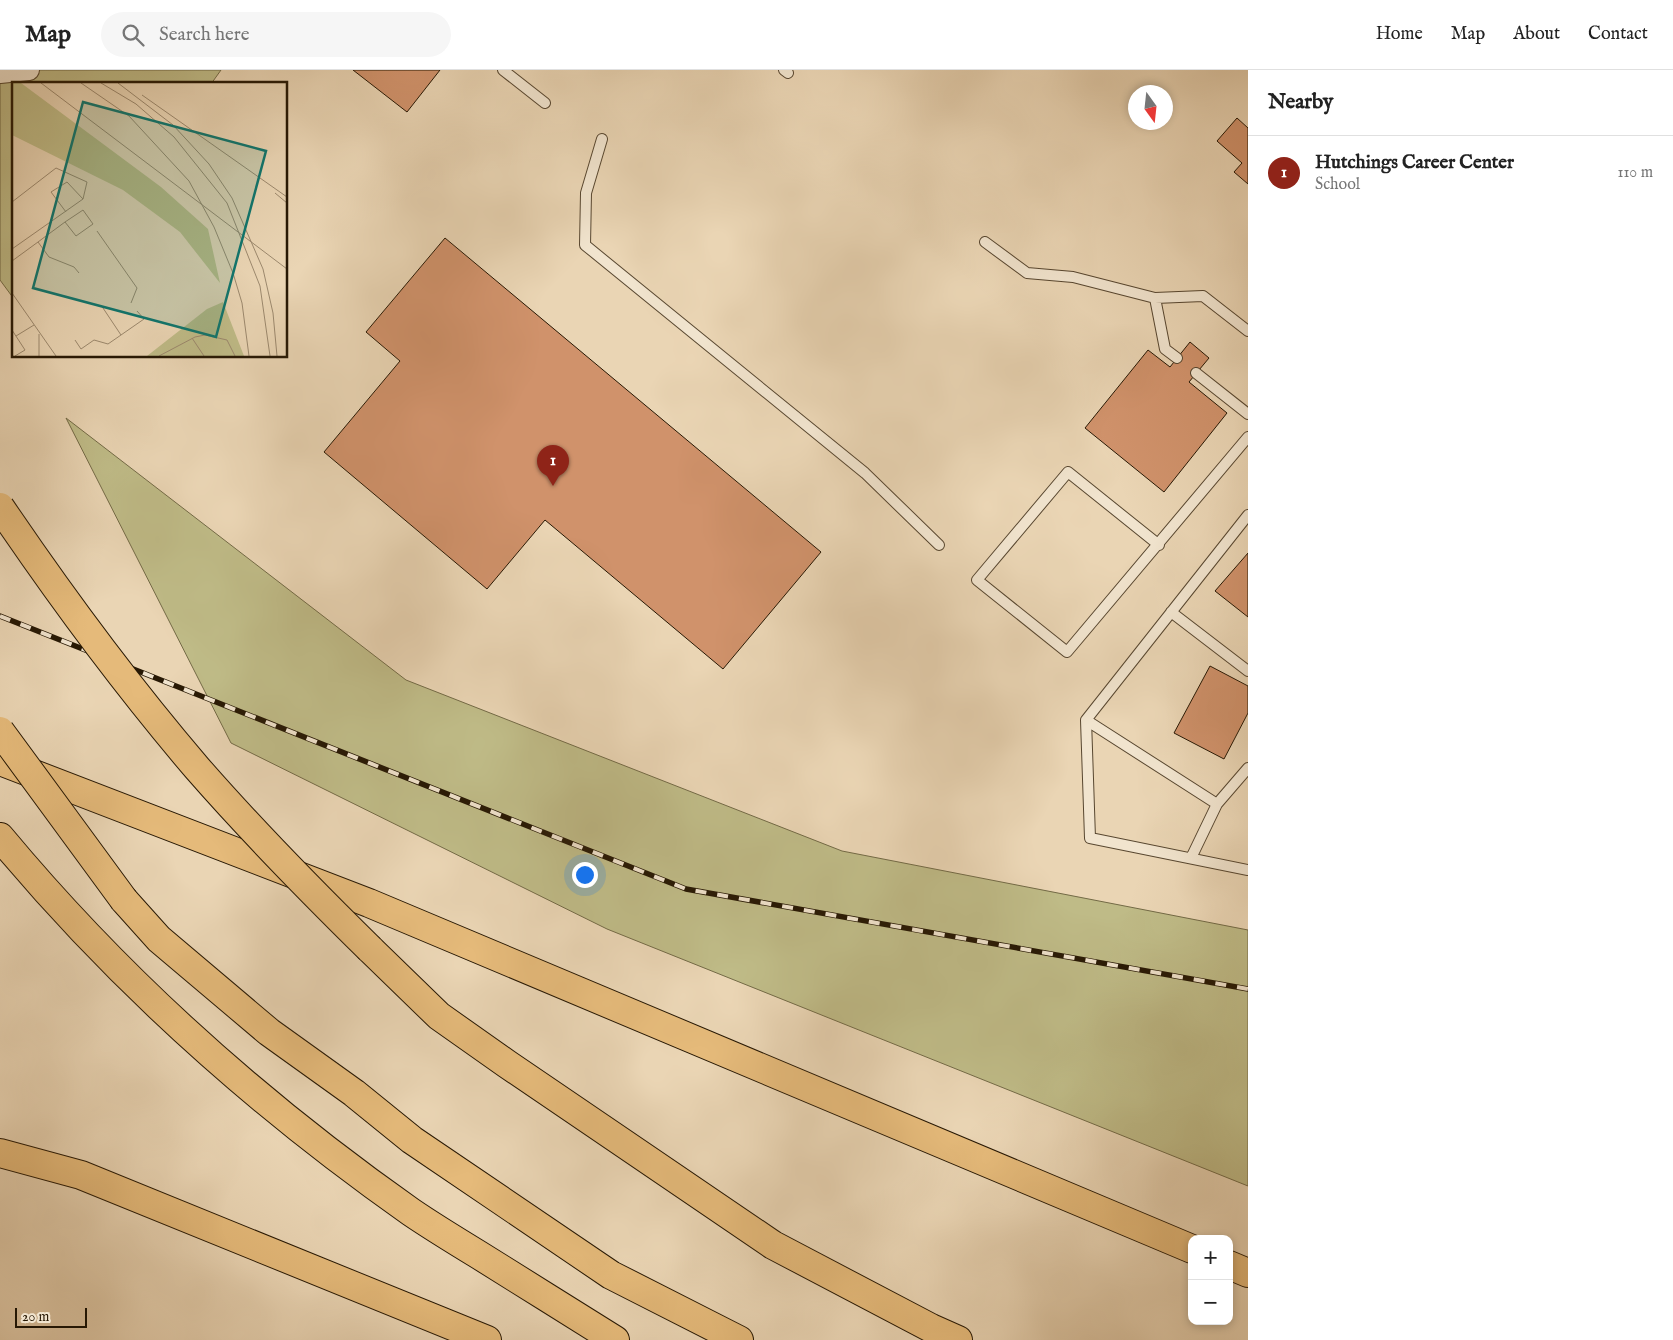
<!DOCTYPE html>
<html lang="en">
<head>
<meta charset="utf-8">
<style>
  :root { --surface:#fff; --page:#f6f6f6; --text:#222; --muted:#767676; --line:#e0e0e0; --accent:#8f2418 }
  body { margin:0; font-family:"IM FELL English",serif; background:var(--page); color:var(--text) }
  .controls { position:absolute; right:15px; bottom:15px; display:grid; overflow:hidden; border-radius:10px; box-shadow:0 2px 8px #0003 }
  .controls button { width:45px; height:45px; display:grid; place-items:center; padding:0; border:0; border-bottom:1px solid var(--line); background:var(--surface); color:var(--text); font:25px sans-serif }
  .compass { position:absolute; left:1128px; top:15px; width:45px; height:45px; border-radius:50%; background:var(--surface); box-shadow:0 2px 8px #0003; rotate:165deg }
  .scale { position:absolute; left:15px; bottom:12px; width:72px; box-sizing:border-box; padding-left:5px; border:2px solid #271804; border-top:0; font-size:14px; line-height:18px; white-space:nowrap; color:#271804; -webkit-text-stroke:4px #f1e4ce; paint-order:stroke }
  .you { position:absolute; left:584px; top:804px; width:18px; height:18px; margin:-12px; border:4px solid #fff; border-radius:50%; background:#1a73e8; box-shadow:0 0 0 8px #1a73e833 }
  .badge { display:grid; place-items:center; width:32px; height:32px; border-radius:50%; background:var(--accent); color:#fff; font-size:16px; font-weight:700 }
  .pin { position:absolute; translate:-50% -41px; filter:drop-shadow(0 1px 2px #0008) }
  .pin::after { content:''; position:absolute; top:26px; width:18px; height:15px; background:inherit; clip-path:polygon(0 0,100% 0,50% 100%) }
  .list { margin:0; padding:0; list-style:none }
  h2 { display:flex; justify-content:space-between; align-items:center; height:65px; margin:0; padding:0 20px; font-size:21px }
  h2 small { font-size:16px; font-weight:400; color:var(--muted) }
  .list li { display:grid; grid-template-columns:32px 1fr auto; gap:15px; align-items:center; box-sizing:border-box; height:75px; padding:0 20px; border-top:1px solid var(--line) }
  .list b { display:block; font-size:19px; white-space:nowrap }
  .list p { margin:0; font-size:16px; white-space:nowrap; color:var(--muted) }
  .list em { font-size:16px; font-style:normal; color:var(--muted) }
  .icon { flex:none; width:28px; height:28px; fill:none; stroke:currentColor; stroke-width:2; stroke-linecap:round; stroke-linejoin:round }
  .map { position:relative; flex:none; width:1248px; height:1270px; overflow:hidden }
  header { display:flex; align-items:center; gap:30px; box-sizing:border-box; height:70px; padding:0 25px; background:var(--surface); border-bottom:1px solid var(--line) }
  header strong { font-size:24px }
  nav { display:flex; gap:28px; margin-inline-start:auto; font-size:18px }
  .search { width:350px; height:45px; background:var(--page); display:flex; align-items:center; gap:12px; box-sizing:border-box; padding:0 18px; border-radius:28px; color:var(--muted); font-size:19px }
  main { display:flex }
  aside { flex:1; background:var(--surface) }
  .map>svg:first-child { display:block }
</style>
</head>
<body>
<header>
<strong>Map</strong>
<div class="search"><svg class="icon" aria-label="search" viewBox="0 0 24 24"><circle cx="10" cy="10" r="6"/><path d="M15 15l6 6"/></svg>Search here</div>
<nav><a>Home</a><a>Map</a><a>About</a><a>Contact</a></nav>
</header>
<main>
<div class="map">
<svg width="1248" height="1270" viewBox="0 0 1248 1270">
  <rect width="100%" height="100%" fill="#ead5b4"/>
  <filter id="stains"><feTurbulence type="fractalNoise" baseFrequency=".004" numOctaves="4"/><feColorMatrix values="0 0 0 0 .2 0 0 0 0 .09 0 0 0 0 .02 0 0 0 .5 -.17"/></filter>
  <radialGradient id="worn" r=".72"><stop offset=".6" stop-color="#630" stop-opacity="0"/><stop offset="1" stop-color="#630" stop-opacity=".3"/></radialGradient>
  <path fill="#bfbb87" stroke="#736a46" d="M0 0H221L211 14H14V229L0 210Z
    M66 348 406 610 842 781 1248 860V1116L607 859 231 673Z"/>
  <path fill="#d0926b" stroke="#271804" d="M353 0H440L407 42Z
    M1237 48 1248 58V114L1234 102 1242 93 1217 71Z
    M445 168 821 482 723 599 545 450 487 519 324 382 400 291 366 262Z
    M1190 272 1209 288 1189 312 1227 343 1164 422 1085 358 1148 280 1170 297Z
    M1248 483V547L1215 521Z
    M1210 596 1248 616V643L1224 689 1174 663Z"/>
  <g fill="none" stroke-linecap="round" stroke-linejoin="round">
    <defs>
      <path id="service" d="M503 0 545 33
        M784 0 788 3
        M602 69 586 123 585 175 865 403 939 475
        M985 172 1027 203 1073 207 1155 228 1203 226 1248 261
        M1155 228 1165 279 1177 288
        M1196 303 1248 344
        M1248 445 1086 650 1090 768 1248 800
        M1159 475 1068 402 977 510 1067 582 1248 367
        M1171 542 1248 601
        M1086 650 1217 734 1248 698
        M1191 788 1217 734"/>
      <path id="minor" d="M0 3 29 0"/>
      <path id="motorway" d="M0 691 369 833 1192 1179
        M0 767C119 910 259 1035 411 1142 433 1157 456 1171 479 1185 524 1213 570 1242 615 1270
        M124 830 159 869 269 962 354 1023 412 1070 611 1205 739 1270
        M370 879 439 946 507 994 773 1175 931 1258 958 1270
        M0 1083 81 1105 487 1270
        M1229 1195 1248 1203"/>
    </defs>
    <use href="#service" stroke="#584730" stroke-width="12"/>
    <use href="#minor" stroke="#584730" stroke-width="22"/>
    <use href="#motorway" stroke="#271804" stroke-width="30"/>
    <use href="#service" stroke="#f1e4ce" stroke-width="10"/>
    <use href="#minor" stroke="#f1e4ce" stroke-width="20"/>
    <use href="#motorway" stroke="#e5ba7a" stroke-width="28"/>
    <defs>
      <path id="rail" d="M0 546 686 819 1248 919"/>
    </defs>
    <use href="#rail" stroke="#271804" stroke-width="5.5"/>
    <use href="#rail" stroke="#f1e4ce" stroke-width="4" stroke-dasharray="11" stroke-linecap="butt"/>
    <defs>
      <path id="motorway-bridge" d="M0 437C61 527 126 615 197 698 252 761 310 820 370 879
        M0 661 124 830"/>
    </defs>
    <use href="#motorway-bridge" stroke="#271804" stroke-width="30" stroke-linecap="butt"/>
    <use href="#motorway-bridge" stroke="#e5ba7a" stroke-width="28"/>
  </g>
  <g transform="translate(12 12)">
    <rect width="275" height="275" fill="#ead5b4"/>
    <path d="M0 1H9L149 105 196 147 208 201 168 150 111 108 0 53ZM211 220 232 274H135L195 227Z" fill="#bfbb87"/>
    <path fill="none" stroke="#9c896e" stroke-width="1" d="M29 1 275 187M69 1 117 34 177 99 202 145 221 191 230 221 237 274M89 1 124 22 162 55 215 121 248 204 258 274M106 1 161 43 197 82 220 116 251 187 261 231 265 274M130 13 275 115M263 111 275 121M0 120 44 86 75 100 71 117 0 167M54 130 39 110 55 100 71 117M85 149 125 206 119 221M26 160 34 154 53 140 71 128 81 142 64 154 53 140M0 179 26 160 37 175 62 185 67 191M0 211 44 274M89 223 109 253 132 237 125 229M0 248 13 268 3 274M27 252V274M4 254 22 243M180 256 192 274M63 258 69 267 82 258 96 262 109 253M147 274 183 255 193 253 215 258 223 274"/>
    <path fill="#0f766e" fill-opacity="0.15" stroke="#0f766e" stroke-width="2.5" d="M71 20 254 69 204 255 21 206Z"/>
    <rect width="275" height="275" fill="none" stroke="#271804" stroke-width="2.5"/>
  </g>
  <rect width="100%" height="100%" filter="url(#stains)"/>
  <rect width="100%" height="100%" fill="url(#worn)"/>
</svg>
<div class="controls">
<button>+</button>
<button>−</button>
</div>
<svg class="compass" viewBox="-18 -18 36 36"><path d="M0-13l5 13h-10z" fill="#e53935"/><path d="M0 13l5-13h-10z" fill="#767676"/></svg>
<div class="scale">20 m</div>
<div class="you"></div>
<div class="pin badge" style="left:553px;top:416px">1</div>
</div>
<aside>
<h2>Nearby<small></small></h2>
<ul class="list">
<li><span class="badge">1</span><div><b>Hutchings Career Center</b><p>School</p></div><em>110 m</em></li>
</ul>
</aside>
</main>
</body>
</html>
